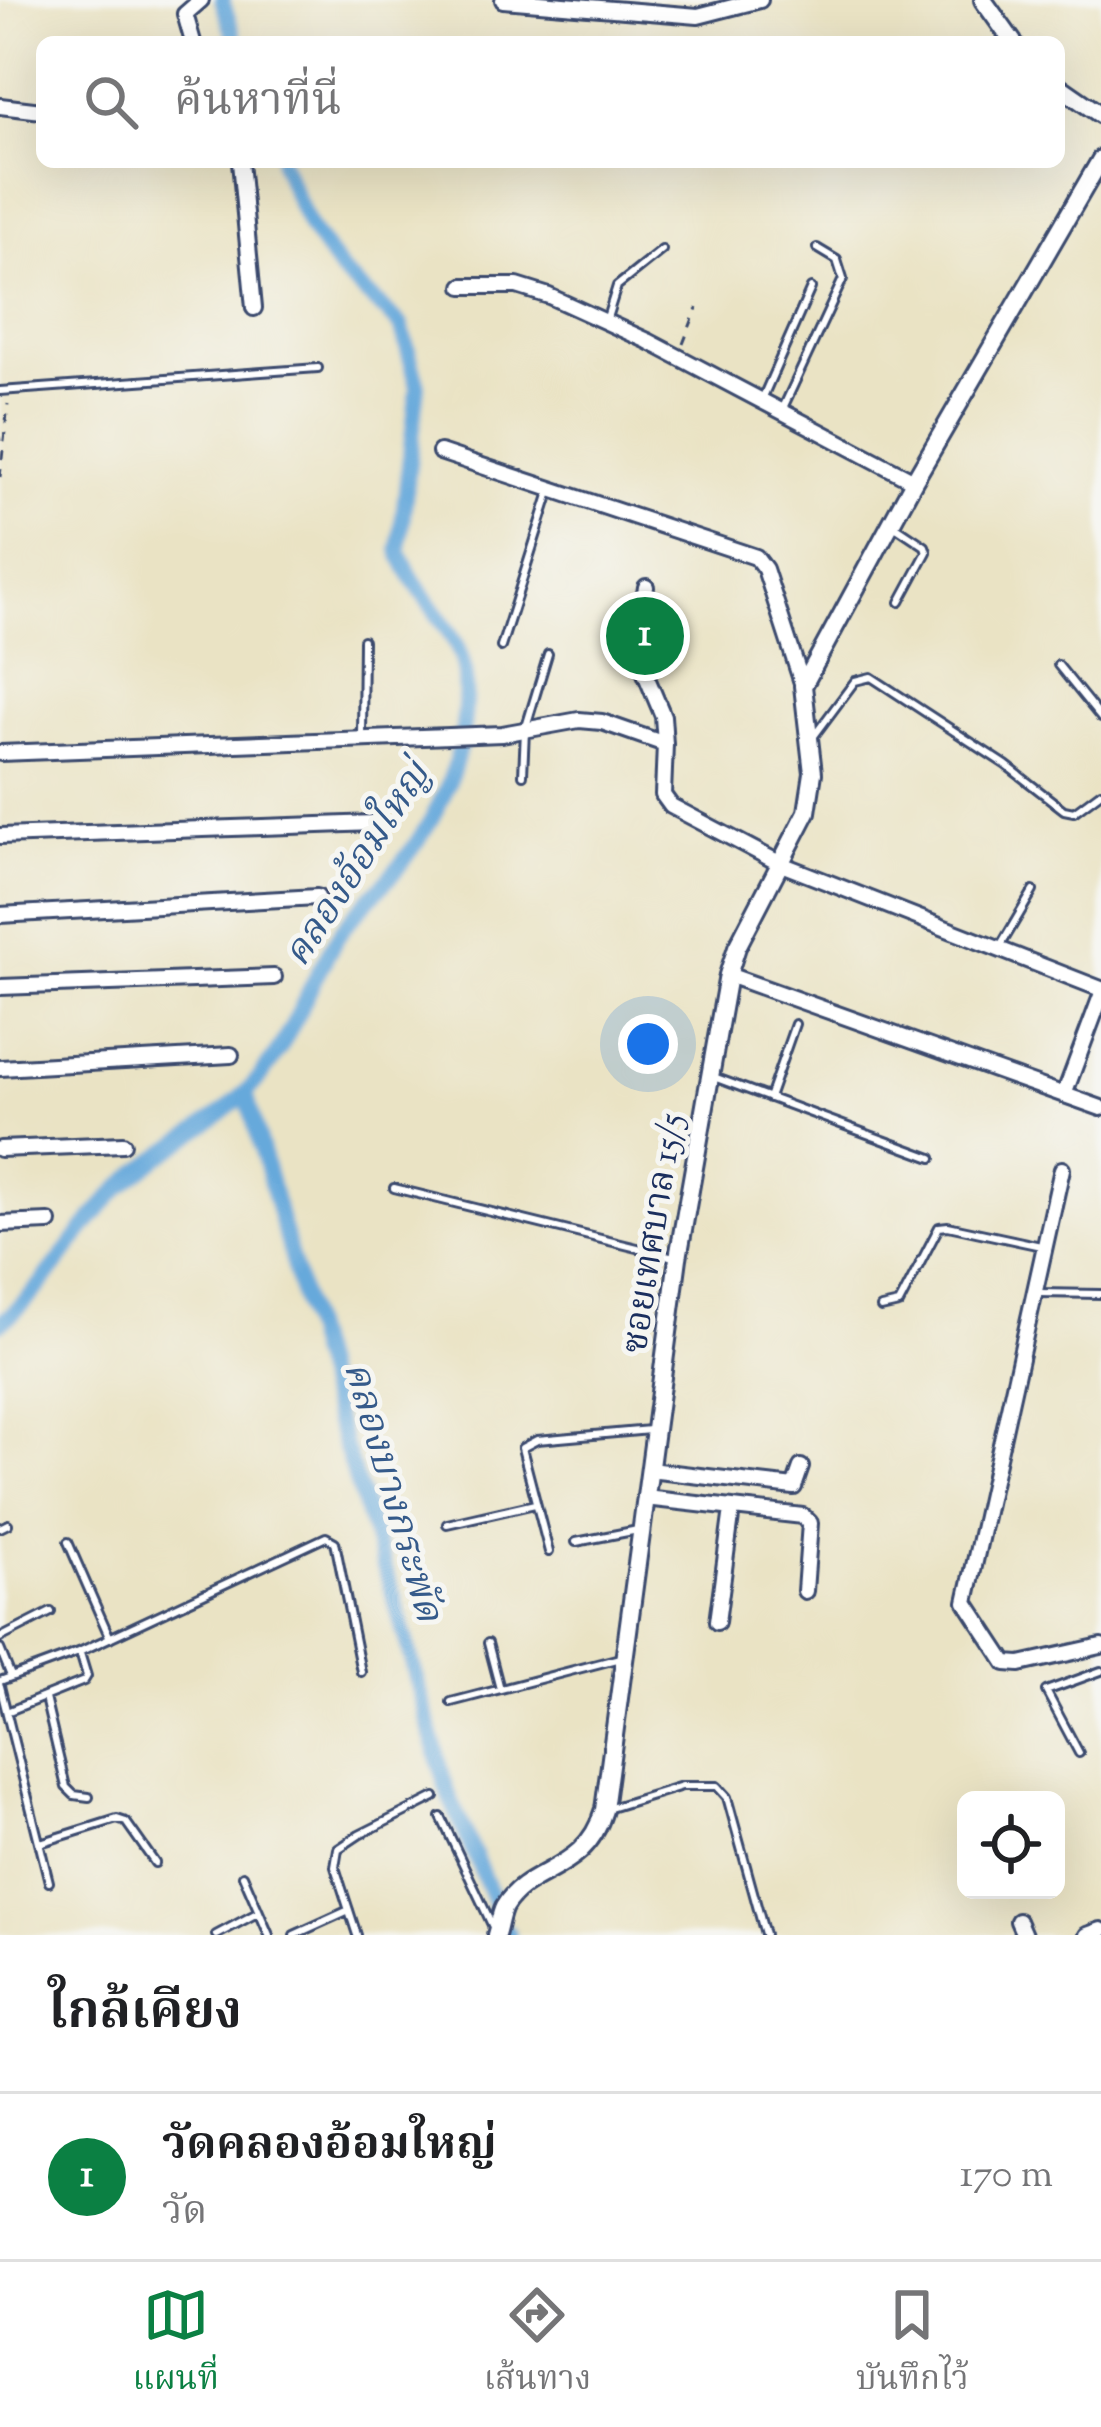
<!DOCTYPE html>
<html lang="th">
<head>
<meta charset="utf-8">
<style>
  :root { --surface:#fff; --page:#f6f6f6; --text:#202124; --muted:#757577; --line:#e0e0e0; --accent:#0b8043 }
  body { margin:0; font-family:"Sorts Mill Goudy","Noto Serif Thai",serif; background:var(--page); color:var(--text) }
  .controls { position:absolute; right:36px; bottom:36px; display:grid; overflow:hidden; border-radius:18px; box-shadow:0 12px 48px #0002 }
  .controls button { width:108px; height:108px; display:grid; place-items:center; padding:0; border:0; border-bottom:3px solid var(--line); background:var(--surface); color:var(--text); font:60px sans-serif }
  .you { position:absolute; left:648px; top:1044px; width:42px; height:42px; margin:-30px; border:9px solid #fff; border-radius:50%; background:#1a73e8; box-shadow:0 0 0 18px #1a73e833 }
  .badge { display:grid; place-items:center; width:78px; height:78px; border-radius:50%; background:var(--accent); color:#fff; font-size:39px; font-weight:700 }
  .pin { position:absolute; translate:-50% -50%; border:6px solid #fff; box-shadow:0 3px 12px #0006 }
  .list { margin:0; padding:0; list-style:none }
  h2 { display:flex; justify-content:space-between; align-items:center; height:156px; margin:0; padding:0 48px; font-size:51px }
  h2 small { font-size:39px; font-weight:400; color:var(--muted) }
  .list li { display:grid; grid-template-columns:78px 1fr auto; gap:36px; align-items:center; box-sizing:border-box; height:168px; padding:0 48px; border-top:3px solid var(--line) }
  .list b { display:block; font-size:45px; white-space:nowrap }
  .list p { margin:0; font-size:39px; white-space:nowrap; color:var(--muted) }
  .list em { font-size:39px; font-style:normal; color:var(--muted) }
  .icon { flex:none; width:66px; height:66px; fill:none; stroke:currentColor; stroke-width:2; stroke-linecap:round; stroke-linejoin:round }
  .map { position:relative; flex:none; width:1101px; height:1935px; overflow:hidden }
  .search { position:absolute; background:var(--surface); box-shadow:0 12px 48px #0002; left:36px; right:36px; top:36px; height:132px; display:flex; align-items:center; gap:30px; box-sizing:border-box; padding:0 42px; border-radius:18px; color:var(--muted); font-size:45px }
  .sheet { height:324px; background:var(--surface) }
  nav { display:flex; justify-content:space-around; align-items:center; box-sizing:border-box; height:168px; border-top:3px solid var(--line); background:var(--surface); font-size:33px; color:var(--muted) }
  nav a { display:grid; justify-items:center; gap:6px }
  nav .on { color:var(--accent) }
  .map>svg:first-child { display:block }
</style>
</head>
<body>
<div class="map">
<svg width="1101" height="1935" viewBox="0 0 1101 1935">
  <rect width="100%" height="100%" fill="#f6f6f2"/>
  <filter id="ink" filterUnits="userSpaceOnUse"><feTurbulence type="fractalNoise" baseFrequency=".00833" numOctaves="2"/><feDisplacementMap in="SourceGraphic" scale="24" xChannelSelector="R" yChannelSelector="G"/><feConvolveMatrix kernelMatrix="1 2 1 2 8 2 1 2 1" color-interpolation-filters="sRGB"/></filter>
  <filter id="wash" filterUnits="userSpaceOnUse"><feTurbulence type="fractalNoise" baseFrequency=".004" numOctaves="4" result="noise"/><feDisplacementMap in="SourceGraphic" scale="48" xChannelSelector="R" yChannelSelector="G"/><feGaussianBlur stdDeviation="2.7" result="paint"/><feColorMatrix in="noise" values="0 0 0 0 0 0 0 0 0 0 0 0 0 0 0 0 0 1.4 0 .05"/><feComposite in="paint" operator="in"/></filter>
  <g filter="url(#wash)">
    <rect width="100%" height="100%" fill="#eae3c4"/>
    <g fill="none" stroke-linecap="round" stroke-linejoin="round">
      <path stroke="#66a9db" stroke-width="16" d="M222 0 236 42
        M246 1093 334 1414 395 1600 447 1790 494 1902
        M0 1323C43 1294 81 1224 121 1187 159 1153 207 1129 244 1094 291 1050 307 982 342 930 356 911 375 894 391 876 441 817 469 755 465 677 463 632 415 597 399 550L418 386 401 325 341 271 309 227 281 162
        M507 1931 508 1935"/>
    </g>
  </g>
  <g filter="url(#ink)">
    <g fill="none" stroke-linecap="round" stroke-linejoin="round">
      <defs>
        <path id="service" d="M607 318 617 286 662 250
          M0 391 318 368
          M763 397 811 288
          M783 408 843 279 837 260 817 248
          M895 526 925 546 927 552 900 602
          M501 647 550 492
          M1058 665 1101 718
          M814 736 855 681 871 677 1006 765 1064 810 1074 812 1101 792
          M362 737 363 640
          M523 775 525 730 548 654
          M1000 947 1033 891
          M711 1076 932 1158
          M769 1098 795 1024
          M394 1188 674 1257
          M1038 1293 1101 1294
          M881 1308 899 1304 939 1227 948 1226 1041 1246
          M447 1524 535 1504
          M0 1528 8 1524
          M68 1542 110 1638
          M576 1542 638 1530
          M549 1552 522 1448 537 1440 650 1430
          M0 1638 51 1612
          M488 1643 500 1689
          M0 1649 11 1676
          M0 1681 79 1652 326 1537 335 1542 361 1672
          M0 1686 49 1882
          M45 1698 66 1787 74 1795 89 1797
          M451 1702 620 1658
          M9 1711 84 1681 87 1676 80 1653
          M1079 1753 1046 1691 1101 1671
          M607 1809 682 1786H717L727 1797 765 1935
          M441 1817 492 1925
          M40 1843 117 1819 126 1822 155 1863
          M243 1875 269 1935
          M216 1935 259 1912
          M294 1935 349 1910
          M357 1935 335 1867 338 1849 359 1835 435 1797"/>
        <path id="minor" d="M503 0 698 16 760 0
          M193 42 185 14 201 0
          M0 106 42 111
          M240 162 254 308
          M463 286H517L549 296 648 341 914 481
          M440 452 756 557 765 569 803 686
          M646 587 636 652 663 716 665 744
          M0 753 502 734 579 720 602 722 665 744 663 795 671 806 781 864 1101 989
          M0 836 375 823
          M0 915 317 897
          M728 975 1101 1108
          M0 987 274 977
          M0 1068 231 1055
          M1064 1095 1101 996
          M0 1149 123 1144
          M1062 1169 966 1602 1006 1663 1020 1664 1101 1646
          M0 1224 49 1222
          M649 1470 794 1487 801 1467
          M645 1498 803 1516 810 1523 805 1591
          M717 1622 732 1509
          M1018 1921 1024 1935
          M1087 1935 1101 1930"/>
        <path id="tertiary" d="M983 0 1013 42
          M1059 86 1101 115
          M496 1935C499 1926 500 1915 504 1907 529 1865 585 1875 604 1810L678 1258 728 975 737 947 807 812 813 773 803 686 914 481 1101 159"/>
      </defs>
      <use href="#service" stroke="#3a4a6d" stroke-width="12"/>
      <use href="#minor" stroke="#3a4a6d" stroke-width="20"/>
      <use href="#tertiary" stroke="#3a4a6d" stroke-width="22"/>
      <path stroke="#3a4a6d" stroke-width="3" stroke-dasharray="9 9" stroke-linecap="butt" d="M683 344 697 308
        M0 477 8 404"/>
      <use href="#service" stroke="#fff" stroke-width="6"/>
      <use href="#minor" stroke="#fff" stroke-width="14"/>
      <use href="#tertiary" stroke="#fff" stroke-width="16"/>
    </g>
  </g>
  <g text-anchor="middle" stroke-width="10" stroke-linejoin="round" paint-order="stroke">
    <g font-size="36" fill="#1b2f5e" stroke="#f6f6f2">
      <text transform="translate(651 1233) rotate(-81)" y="13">ซอยเทศบาล 15/5</text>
    </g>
    <g font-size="39" font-style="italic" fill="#355a8a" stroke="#f6f6f2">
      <text transform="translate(355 863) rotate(-57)" y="14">คลองอ้อมใหญ่</text>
      <text transform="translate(395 1491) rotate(74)" y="14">คลองบางกระพัด</text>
    </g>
  </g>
</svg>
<div class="controls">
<button><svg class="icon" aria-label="locate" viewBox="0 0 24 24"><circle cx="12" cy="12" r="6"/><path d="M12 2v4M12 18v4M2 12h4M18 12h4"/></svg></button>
</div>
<div class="you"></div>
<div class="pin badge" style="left:645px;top:636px">1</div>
<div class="search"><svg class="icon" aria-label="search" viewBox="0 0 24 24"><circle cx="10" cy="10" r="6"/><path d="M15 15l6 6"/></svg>ค้นหาที่นี่</div>
</div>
<section class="sheet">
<h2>ใกล้เคียง<small></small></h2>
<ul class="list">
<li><span class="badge">1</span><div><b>วัดคลองอ้อมใหญ่</b><p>วัด</p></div><em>170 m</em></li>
</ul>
</section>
<nav>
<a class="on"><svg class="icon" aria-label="map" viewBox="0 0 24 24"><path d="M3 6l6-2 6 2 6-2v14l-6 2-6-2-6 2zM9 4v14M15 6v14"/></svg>แผนที่</a>
<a><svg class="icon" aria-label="directions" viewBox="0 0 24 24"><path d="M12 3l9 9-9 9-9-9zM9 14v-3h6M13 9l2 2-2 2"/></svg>เส้นทาง</a>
<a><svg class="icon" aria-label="saved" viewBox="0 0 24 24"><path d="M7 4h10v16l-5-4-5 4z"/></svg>บันทึกไว้</a>
</nav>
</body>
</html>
